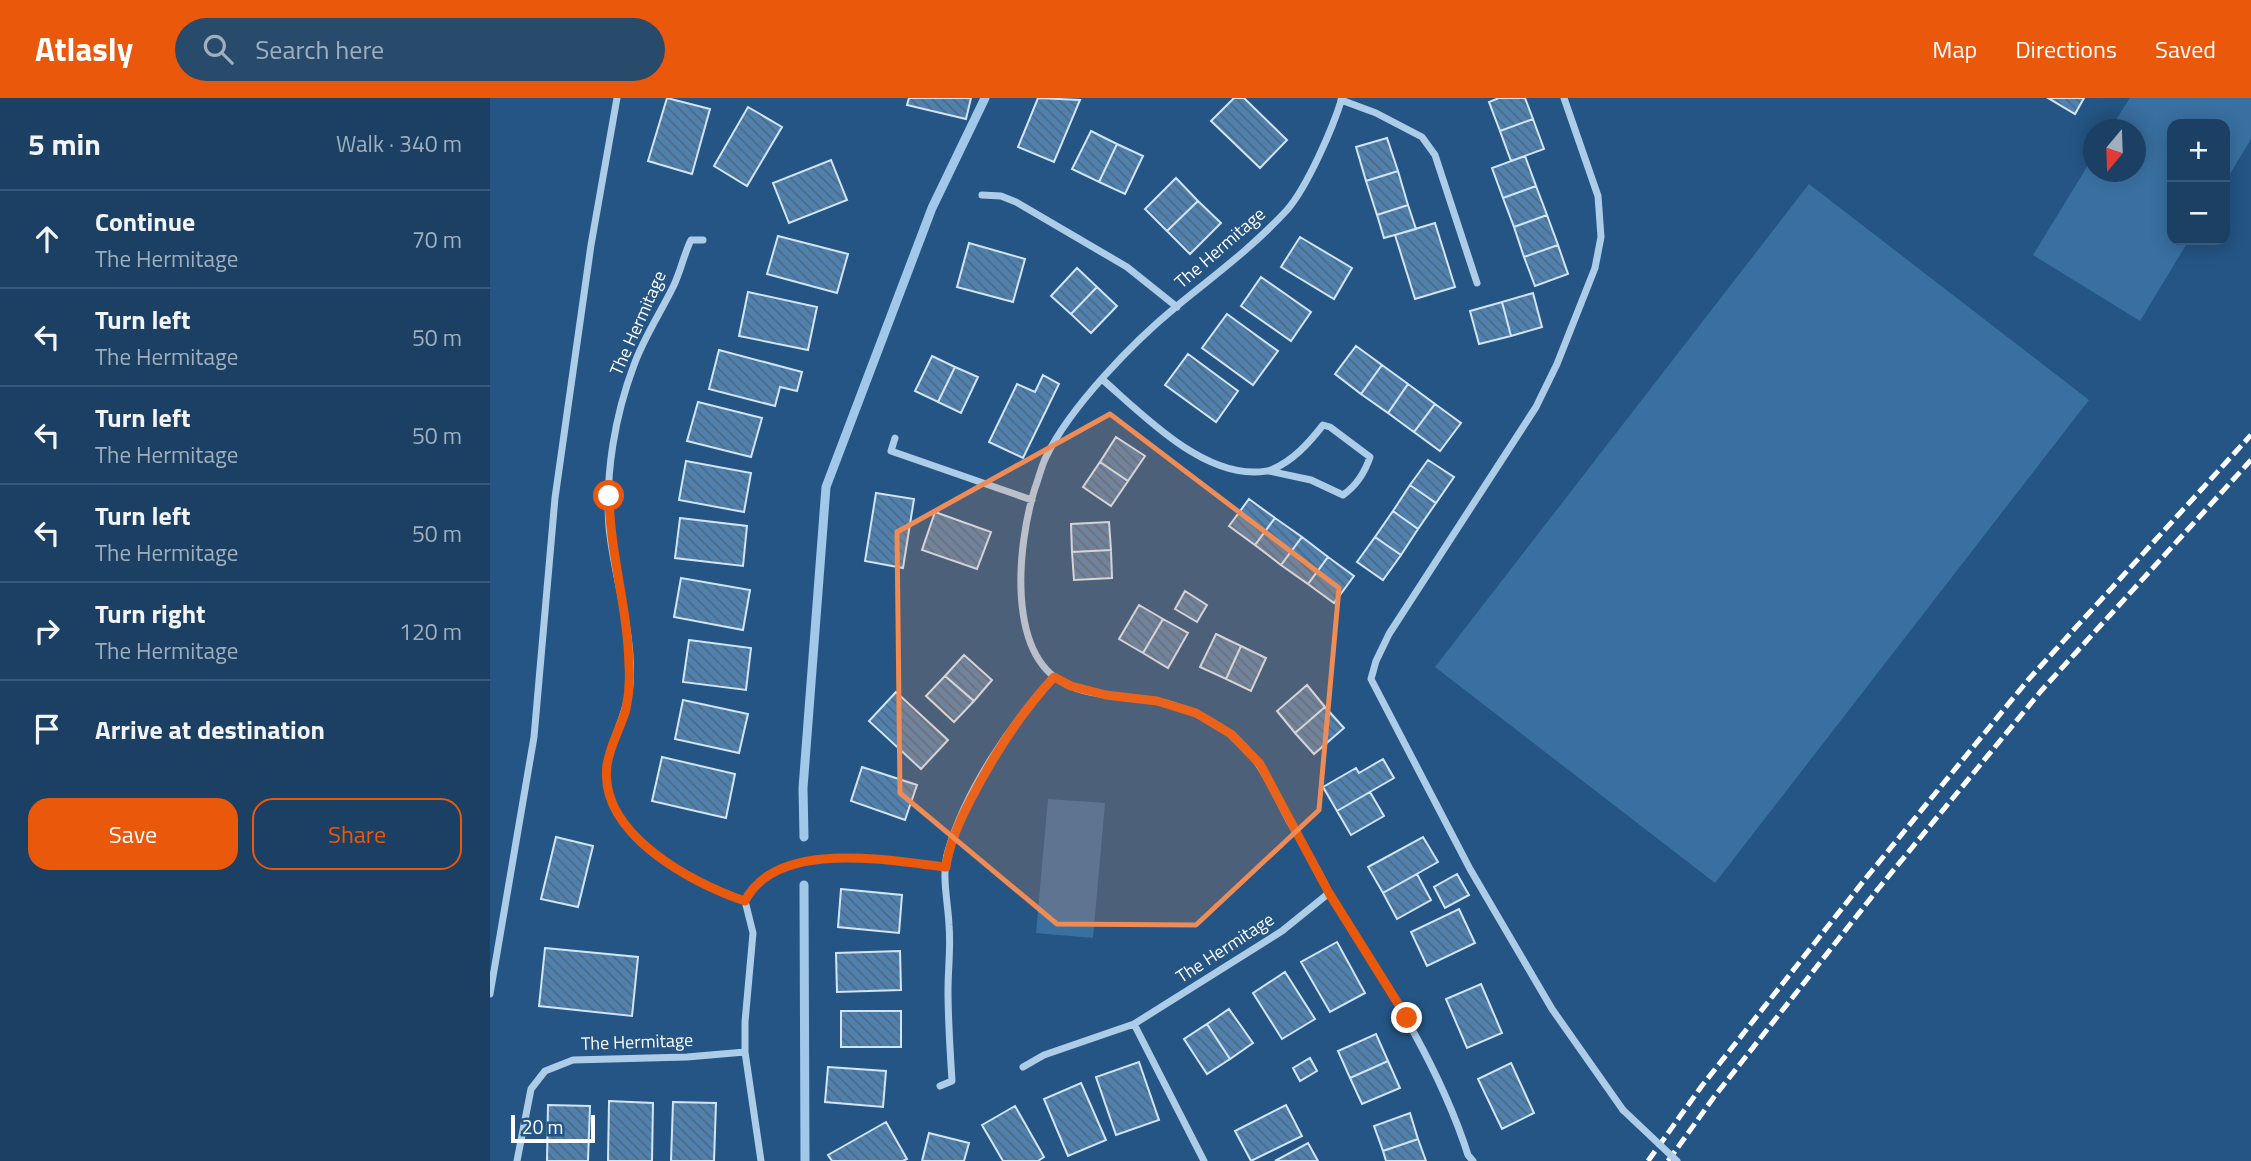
<!DOCTYPE html>
<html lang="en">
<head>
<meta charset="utf-8">
<style>
  :root { --surface:#1b4063; --page:#284b6c; --text:#f1f3f6; --muted:#a0afbe; --line:#395978; --accent:#ea580c }
  body { margin:0; font-family:"Titillium Web",sans-serif; background:var(--page); color:var(--text) }
  .controls { position:absolute; right:21px; top:21px; display:grid; overflow:hidden; border-radius:14px; box-shadow:0 4px 18px #0003 }
  .controls button { width:63px; height:63px; display:grid; place-items:center; padding:0; border:0; border-bottom:2px solid var(--line); background:var(--surface); color:var(--text); font:35px sans-serif }
  .compass { position:absolute; left:1593px; top:21px; width:63px; height:63px; border-radius:50%; background:var(--surface); box-shadow:0 4px 18px #0003; rotate:199deg }
  .scale { position:absolute; left:21px; bottom:18px; width:84px; box-sizing:border-box; padding-left:7px; border:4px solid #fff; border-top:0; font-size:19px; line-height:24px; white-space:nowrap; color:#fff; -webkit-text-stroke:5px #245584; paint-order:stroke }
  .stop { position:absolute; width:21px; height:21px; margin:-16px; border:5px solid #ea580c; border-radius:50%; background:#fff }
  .stop.end { background:#ea580c; border-color:#fff; box-shadow:0 2px 7px #0008 }
  .list { margin:0; padding:0; list-style:none }
  h2 { display:flex; justify-content:space-between; align-items:center; height:91px; margin:0; padding:0 28px; font-size:30px }
  h2 small { font-size:23px; font-weight:400; color:var(--muted) }
  .list li { display:grid; grid-template-columns:46px 1fr auto; gap:21px; align-items:center; box-sizing:border-box; height:98px; padding:0 28px; border-top:2px solid var(--line) }
  .list b { display:block; font-size:26px; white-space:nowrap }
  .list p { margin:0; font-size:23px; white-space:nowrap; color:var(--muted) }
  .list em { font-size:23px; font-style:normal; color:var(--muted) }
  .actions { display:flex; gap:14px; padding:21px 28px }
  .actions a { flex:1; padding:16px 0; border:2px solid var(--accent); border-radius:21px; text-align:center; font-size:24px; color:var(--accent) }
  .actions .main { background:var(--accent); color:#fff }
  .icon { flex:none; width:38px; height:38px; fill:none; stroke:currentColor; stroke-width:2; stroke-linecap:round; stroke-linejoin:round }
  .map { position:relative; flex:none; width:1761px; height:1063px; overflow:hidden }
  header { display:flex; align-items:center; gap:42px; box-sizing:border-box; height:98px; padding:0 35px; background:var(--accent); color:#fff }
  header strong { font-size:33px }
  nav { display:flex; gap:38px; margin-inline-start:auto; font-size:24px }
  .search { width:490px; height:63px; background:var(--page); display:flex; align-items:center; gap:18px; box-sizing:border-box; padding:0 24px; border-radius:38px; color:var(--muted); font-size:26px }
  main { display:flex }
  aside { flex:1; background:var(--surface) }
  .map>svg:first-child { display:block }
</style>
</head>
<body>
<header>
<strong>Atlasly</strong>
<div class="search"><svg class="icon" aria-label="search" viewBox="0 0 24 24"><circle cx="10" cy="10" r="6"/><path d="M15 15l6 6"/></svg>Search here</div>
<nav><a>Map</a><a>Directions</a><a>Saved</a></nav>
</header>
<main>
<aside>
<h2>5 min<small>Walk · 340 m</small></h2>
<ul class="list">
<li><svg class="icon" aria-label="ahead" viewBox="0 0 24 24"><path d="M12 20V5M6 11l6-6 6 6"/></svg><div><b>Continue</b><p>The Hermitage</p></div><em>70 m</em></li>
<li><svg class="icon" aria-label="left" viewBox="0 0 24 24"><path d="M17 20v-9H6M10 6l-5 5 5 5"/></svg><div><b>Turn left</b><p>The Hermitage</p></div><em>50 m</em></li>
<li><svg class="icon" aria-label="left" viewBox="0 0 24 24"><path d="M17 20v-9H6M10 6l-5 5 5 5"/></svg><div><b>Turn left</b><p>The Hermitage</p></div><em>50 m</em></li>
<li><svg class="icon" aria-label="left" viewBox="0 0 24 24"><path d="M17 20v-9H6M10 6l-5 5 5 5"/></svg><div><b>Turn left</b><p>The Hermitage</p></div><em>50 m</em></li>
<li><svg class="icon" aria-label="right" viewBox="0 0 24 24"><path d="M7 20v-9h11M14 6l5 5-5 5"/></svg><div><b>Turn right</b><p>The Hermitage</p></div><em>120 m</em></li>
<li><svg class="icon" aria-label="arrive" viewBox="0 0 24 24"><path d="M6 21V4h12l-3 4 3 4H6"/></svg><div><b>Arrive at destination</b></div></li>
</ul>
<div class="actions"><a class="main">Save</a><a>Share</a></div>
</aside>
<div class="map">
<svg width="1761" height="1063" viewBox="0 0 1761 1063">
  <defs>
    <pattern id="building-back-hatch" width="6" height="6" patternUnits="userSpaceOnUse" patternTransform="scale(1.75)"><rect width="6" height="6" fill="#5081ae"/><path d="M-1 5l2 2M0 0l6 6M5-1l2 2" fill="none" stroke="#4e6982"/></pattern>
  </defs>
  <rect width="100%" height="100%" fill="#245584"/>
  <path fill="#3970a1" d="M1640 0H1761V41L1735 84V26H1682V142H1699L1650 223 1543 157 1603 59 1604 74H1646V32L1620 31Z
    M1319 86 1599 302 1225 785 945 569Z
    M558 701 615 705 603 840 546 835Z"/>
  <g fill="none" stroke-linecap="round" stroke-linejoin="round">
    <path stroke="#a2c8e9" stroke-width="9" d="M314 739 313 690 336 389 442 110 495 0
      M314 787 315 1063"/>
  </g>
  <path fill="url(#building-back-hatch)" stroke="#d1e5f6" stroke-width="2" d="M177 0 220 11 202 76 158 63Z
    M419 0H481L476 21 417 7Z
    M548 0 590 2 564 64 528 49Z
    M744 0H754L797 42 770 70 721 23Z
    M1009 0H1035L1043 21 1010 33 999 4Z
    M1558 0H1594L1585 16Z
    M258 9 292 29 257 88 224 68Z
    M1043 21 1054 51 1021 63 1010 33Z
    M601 33 627 46 609 84 582 71Z
    M897 40 908 73 876 83 866 49Z
    M627 46 653 58 635 96 609 84Z
    M1035 58 1046 88 1013 100 1002 70Z
    M341 62 357 102 299 125 283 85Z
    M908 73 918 107 887 117 876 83Z
    M686 80 708 103 677 133 655 111Z
    M1046 88 1057 117 1024 129 1013 100Z
    M708 103 731 125 700 156 677 133Z
    M918 107 926 131 894 140 887 117Z
    M1057 117 1068 147 1034 159 1024 129Z
    M945 125 965 189 925 201 905 137Z
    M288 138 358 156 347 195 277 176Z
    M810 139 862 170 844 201 791 169Z
    M479 145 535 161 523 204 467 189Z
    M1068 147 1078 176 1045 188 1034 159Z
    M587 170 607 189 581 216 561 198Z
    M771 179 821 214 801 243 751 208Z
    M607 189 627 208 601 235 581 216Z
    M258 194 327 209 318 252 249 238Z
    M1043 195 1052 229 1021 238 1012 204Z
    M1012 204 1021 238 989 246 980 213Z
    M737 216 788 253 763 287 712 250Z
    M866 248 892 267 871 296 845 276Z
    M229 252 312 274 307 293 290 289 285 308 219 291Z
    M698 256 748 293 726 324 675 287Z
    M442 258 465 269 448 304 425 293Z
    M892 267 918 286 898 315 871 296Z
    M465 269 488 279 471 315 448 304Z
    M553 277 569 286 533 360 499 344 527 286 545 294Z
    M918 286 945 306 924 334 898 315Z
    M208 304 272 320 261 359 197 343Z
    M945 306 971 325 950 353 924 334Z
    M626 339 655 358 638 383 610 364Z
    M938 362 964 379 946 405 920 387Z
    M196 363 261 375 254 414 189 402Z
    M610 364 638 383 621 408 593 389Z
    M920 387 946 405 928 431 903 413Z
    M386 395 424 401 413 470 375 463Z
    M759 401 785 420 765 447 739 428Z
    M903 413 928 431 911 457 885 439Z
    M445 414 501 434 487 471 432 452Z
    M190 420 257 428 253 468 185 460Z
    M785 420 812 439 791 467 765 447Z
    M619 424 621 452 582 454 581 426Z
    M812 439 838 459 818 486 791 467Z
    M885 439 911 457 893 482 867 464Z
    M621 452 622 480 584 482 582 454Z
    M838 459 864 478 844 505 818 486Z
    M191 480 260 492 253 532 184 519Z
    M695 493 717 507 707 524 685 511Z
    M649 507 673 521 653 555 629 541Z
    M673 521 698 535 678 570 653 555Z
    M726 536 751 548 736 581 710 569Z
    M199 542 261 550 256 592 193 584Z
    M751 548 776 560 761 593 736 581Z
    M474 557 502 582 484 603 455 578Z
    M455 578 484 603 464 624 436 598Z
    M817 587 835 609 805 635 787 613Z
    M406 594 458 642 431 671 379 623Z
    M193 602 258 616 249 655 185 641Z
    M835 609 854 630 824 656 805 635Z
    M172 659 245 676 236 720 162 703Z
    M893 661 904 680 847 713 833 689 866 670 869 675Z
    M372 669 427 687 415 722 361 703Z
    M880 694 894 718 861 737 847 713Z
    M66 739 103 748 88 809 51 801Z
    M933 739 948 764 893 795 878 769Z
    M927 776 941 802 907 821 893 795Z
    M967 776 979 797 955 810 944 789Z
    M351 791 412 797 409 835 348 829Z
    M969 811 985 845 937 868 921 834Z
    M847 844 875 895 840 914 811 864Z
    M55 850 148 859 142 918 49 908Z
    M410 853 411 892 347 894 346 855Z
    M795 874 825 921 792 941 763 895Z
    M991 886 1012 935 977 950 956 901Z
    M739 911 763 945 740 961 717 926Z
    M351 913H411V949H351Z
    M717 926 740 961 717 976 694 941Z
    M886 936 898 963 860 980 848 953Z
    M820 960 827 973 810 983 803 970Z
    M898 963 910 990 872 1006 860 980Z
    M649 964 669 1022 626 1037 606 979Z
    M1021 965 1044 1015 1012 1031 988 981Z
    M338 969 396 973 393 1009 335 1004Z
    M591 985 616 1042 578 1058 554 1001Z
    M119 1003 163 1005 162 1063H118Z
    M183 1004 226 1005 224 1063H181Z
    M58 1007 100 1008 98 1063H57Z
    M796 1007 812 1038 761 1063 745 1033Z
    M525 1008 554 1059 548 1063H513L492 1027Z
    M920 1015 928 1041 893 1053 884 1028Z
    M396 1024 417 1061 413 1063H342L338 1057Z
    M439 1035 479 1045 474 1063H432Z
    M928 1041 936 1063H896L893 1053Z
    M818 1045 828 1063H785Z"/>
  <g fill="none" stroke-linecap="round" stroke-linejoin="round">
    <path stroke="#adcce8" stroke-width="7" d="M1074 0 1108 98 1111 139 1105 170 1067 266 1046 309 899 536 886 563 881 581 980 771 1062 911 1133 1012
      M851 2 886 15 932 39 945 57 987 185
      M492 97 511 98 526 104 637 169 687 209
      M213 142H201C194 156 191 172 184 187 171 214 154 239 144 267 125 317 115 376 119 429 124 481 144 534 140 587 137 625 106 661 120 700 138 751 207 787 255 803
      M613 282C653 317 709 375 765 374 770 374 776 374 781 372 803 363 819 345 833 327L840 329 880 359C875 374 866 388 853 397L821 382 779 373
      M405 340 401 353 542 402
      M839 795C891 878 948 963 978 1057L983 1063
      M0 896 44 639 65 400 101 147 127 0
      M533 969 554 957 644 926
      M450 988 462 983C460 952 458 922 458 892 458 870 461 849 459 827 458 803 451 777 458 753 476 691 521 626 563 579
      M27 1063 41 991 55 973 83 962 197 959 255 954
      M271 1063 255 954V924L263 835 255 803C286 740 400 763 456 769
      M714 1063 644 926 792 833 839 795C827 768 811 744 797 719 781 688 768 656 739 635 717 619 692 608 665 603 637 598 607 599 580 588 514 561 528 444 545 390 549 380 551 369 556 359 580 309 643 244 687 208 725 177 764 148 797 112 817 89 843 30 852 0"/>
    <path stroke="#fff" stroke-width="5" stroke-dasharray="12 5" stroke-linecap="butt" d="M1158 1063 1211 989 1376 780 1538 582 1761 337
      M1178 1063 1224 999 1388 791 1551 593 1761 362"/>
    <path stroke="#adcce8" stroke-width="7" d="M1133 1012 1187 1063"/>
  </g>
  <g fill="none" stroke-linecap="round" stroke-linejoin="round">
    <path stroke="#ea580c" stroke-width="9" d="M119 398C120 456 138 511 139 568 140 582 139 597 136 611 131 629 120 647 117 667 108 735 201 785 255 803 287 740 400 763 456 769 459 746 469 724 480 703 503 658 529 617 564 579L581 588 616 597 667 603 706 615 741 636 770 666 839 795 917 920"/>
  </g>
  <path fill="#ef8b55" fill-opacity="0.2" stroke="#ef8b55" stroke-width="5" stroke-linejoin="round" d="M620 316 849 490 829 712 706 827 567 826 410 695 407 434Z"/>
  <g text-anchor="middle" stroke-width="5" stroke-linejoin="round" paint-order="stroke">
    <g font-size="18" fill="#fff" stroke="#245584">
      <text transform="translate(730 150) rotate(-41)" y="6">The Hermitage</text>
      <text transform="translate(148 225) rotate(-66)" y="6">The Hermitage</text>
      <text transform="translate(735 850) rotate(-33)" y="6">The Hermitage</text>
      <text transform="translate(147 944) rotate(-2)" y="6">The Hermitage</text>
    </g>
  </g>
</svg>
<div class="controls">
<button>+</button>
<button>−</button>
</div>
<svg class="compass" viewBox="-18 -18 36 36"><path d="M0-13l5 13h-10z" fill="#e53935"/><path d="M0 13l5-13h-10z" fill="#a0afbe"/></svg>
<div class="scale">20 m</div>
<div class="stop" style="left:119px;top:398px"></div>
<div class="stop end" style="left:917px;top:920px"></div>
</div>
</main>
</body>
</html>
